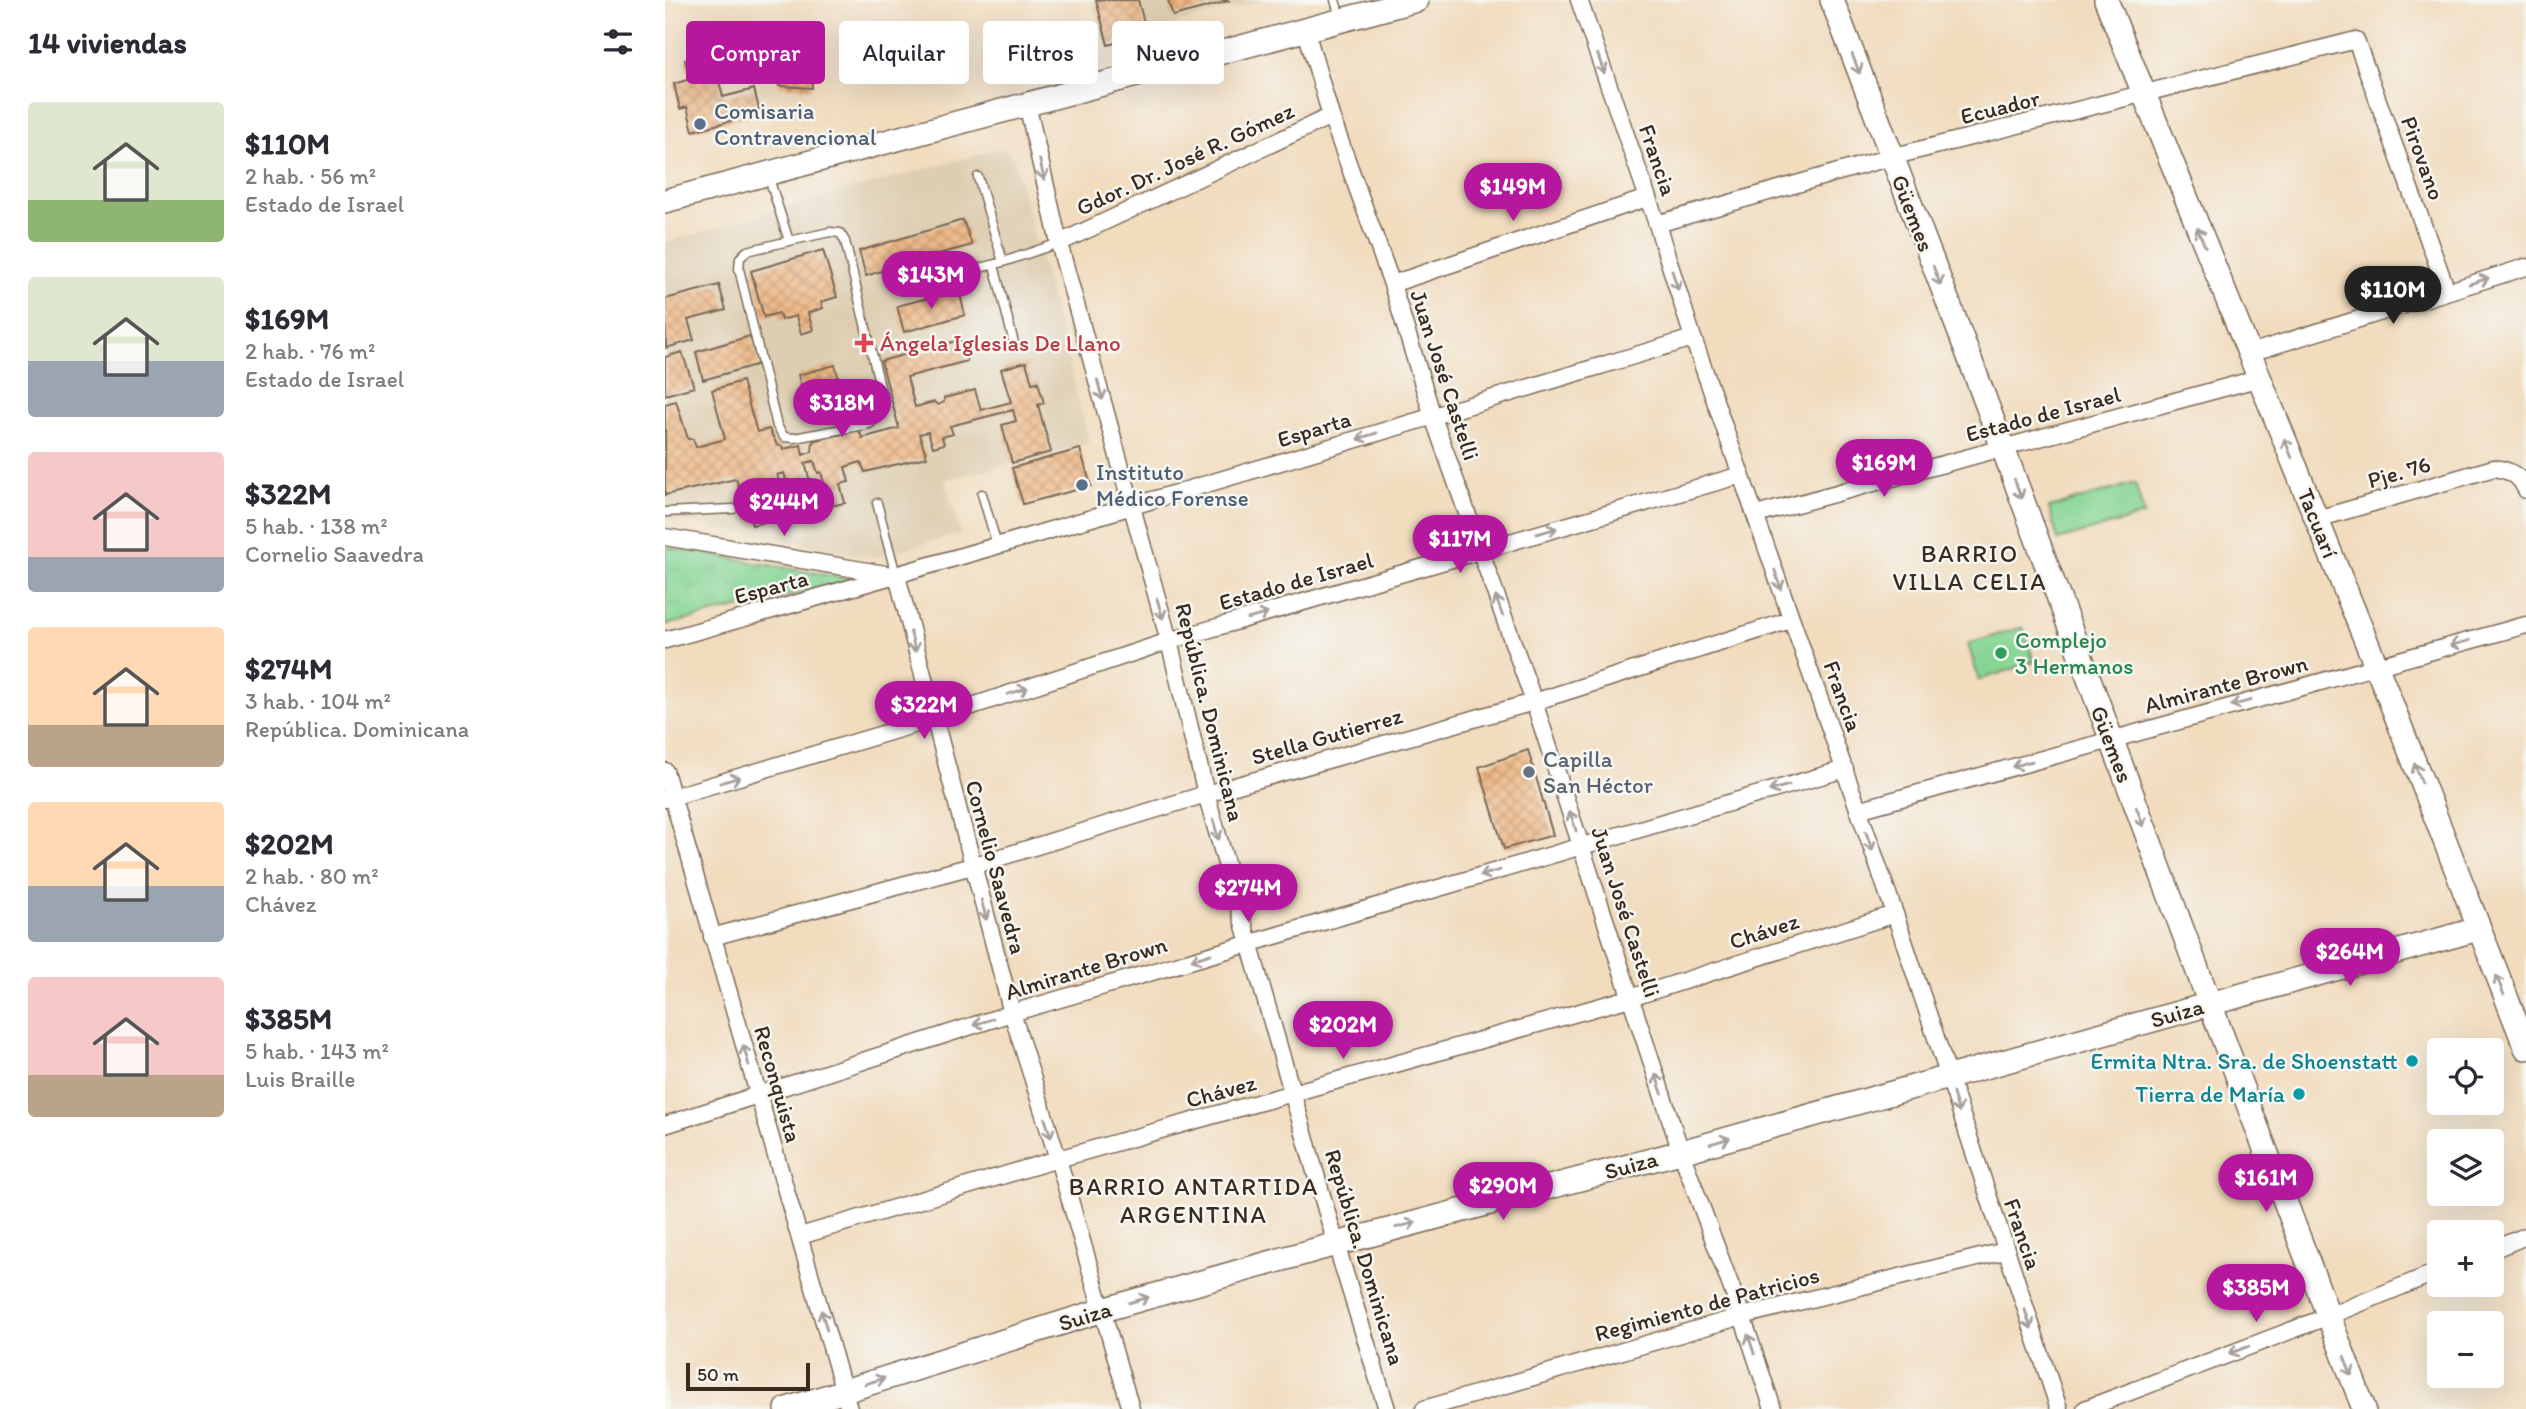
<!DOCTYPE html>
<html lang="es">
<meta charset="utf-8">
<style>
body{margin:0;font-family:Itim,sans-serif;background:#f2f2f3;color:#2b2b33;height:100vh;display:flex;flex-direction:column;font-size:26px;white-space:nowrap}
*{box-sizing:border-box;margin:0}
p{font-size:23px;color:#7c7c81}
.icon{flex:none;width:38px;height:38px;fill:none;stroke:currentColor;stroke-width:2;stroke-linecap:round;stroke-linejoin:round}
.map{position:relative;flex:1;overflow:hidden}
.sheet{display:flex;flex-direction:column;background:#fff;width:665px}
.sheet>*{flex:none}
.top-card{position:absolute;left:21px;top:21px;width:665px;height:63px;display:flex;gap:14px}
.buttons{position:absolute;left:1762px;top:1038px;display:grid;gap:14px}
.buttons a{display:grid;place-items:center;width:77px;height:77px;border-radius:7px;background:#fff;box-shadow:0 7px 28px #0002;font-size:35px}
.scale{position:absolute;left:21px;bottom:18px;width:124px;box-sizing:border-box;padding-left:7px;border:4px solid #3b2a1e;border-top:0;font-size:19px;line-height:24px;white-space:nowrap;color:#3b2a1e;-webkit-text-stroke:5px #f6f6f2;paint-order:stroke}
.price{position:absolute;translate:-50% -60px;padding:0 16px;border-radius:24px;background:#b5179e;color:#fff;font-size:23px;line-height:46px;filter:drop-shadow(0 2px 4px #0008)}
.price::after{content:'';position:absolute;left:50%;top:42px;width:21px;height:16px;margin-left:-10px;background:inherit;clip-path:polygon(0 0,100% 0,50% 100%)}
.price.active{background:#222;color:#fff}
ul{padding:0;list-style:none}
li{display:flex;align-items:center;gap:21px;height:175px;padding:0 28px}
li span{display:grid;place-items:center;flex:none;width:196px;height:140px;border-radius:7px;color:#555}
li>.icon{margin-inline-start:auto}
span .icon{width:84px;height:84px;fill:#fffc;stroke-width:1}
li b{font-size:30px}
h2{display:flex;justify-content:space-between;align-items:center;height:84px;padding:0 28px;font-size:30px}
.chip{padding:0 24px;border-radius:7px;background:#fff;box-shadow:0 7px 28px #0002;font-size:24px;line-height:63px}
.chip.active{background:#b5179e;color:#fff}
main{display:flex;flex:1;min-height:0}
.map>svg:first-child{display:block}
.built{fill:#deceb1}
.park{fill:url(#park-tufts);stroke:#618059;stroke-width:2}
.pitch{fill:#87d594;stroke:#618059;stroke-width:2}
.building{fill:url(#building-cross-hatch)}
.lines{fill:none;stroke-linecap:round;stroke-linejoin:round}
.lane-casing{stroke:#7b6856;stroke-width:11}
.street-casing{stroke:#7b6856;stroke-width:19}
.secondary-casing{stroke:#7b6856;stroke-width:26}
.lane{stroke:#fff;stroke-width:8}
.street{stroke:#fff;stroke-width:16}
.secondary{stroke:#fff;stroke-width:23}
.oneway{stroke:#a79f9a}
.service-dot{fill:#5c6f8a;stroke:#f6f6f2;stroke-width:2.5}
.health-dot{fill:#e0444e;stroke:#f6f6f2;stroke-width:2.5}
.leisure-dot{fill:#2e9e5b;stroke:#f6f6f2;stroke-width:2.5}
.worship-dot{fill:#6b7280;stroke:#f6f6f2;stroke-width:2.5}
.culture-dot{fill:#0f9aa8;stroke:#f6f6f2;stroke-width:2.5}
.labels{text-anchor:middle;stroke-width:5;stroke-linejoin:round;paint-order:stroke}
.street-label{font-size:23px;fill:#3b2a1e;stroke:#f6f6f2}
.service-label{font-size:23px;fill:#4e5e75;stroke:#f6f6f2;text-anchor:start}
.health-label{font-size:23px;fill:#be3a42;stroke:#f6f6f2;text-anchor:start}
.leisure-label{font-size:23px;fill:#27864d;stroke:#f6f6f2;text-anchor:start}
.worship-label{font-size:23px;fill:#5b616d;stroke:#f6f6f2;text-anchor:start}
.culture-label{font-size:23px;fill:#0d838f;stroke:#f6f6f2;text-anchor:end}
.neighbourhood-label{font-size:24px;letter-spacing:2px;fill:#3b2a1e;stroke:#f6f6f2}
</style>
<main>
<section class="sheet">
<h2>14 viviendas<svg class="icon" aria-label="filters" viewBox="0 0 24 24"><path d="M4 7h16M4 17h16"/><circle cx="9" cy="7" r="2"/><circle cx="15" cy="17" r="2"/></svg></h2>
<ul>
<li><span style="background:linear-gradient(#dfe7d0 70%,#8fb573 0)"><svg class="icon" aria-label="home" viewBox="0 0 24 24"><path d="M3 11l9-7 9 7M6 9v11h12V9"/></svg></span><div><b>$110M</b><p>2 hab. · 56 m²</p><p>Estado de Israel</p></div></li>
<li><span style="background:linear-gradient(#dfe7d0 60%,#9aa5b1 0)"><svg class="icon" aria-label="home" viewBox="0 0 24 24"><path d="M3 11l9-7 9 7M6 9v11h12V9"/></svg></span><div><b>$169M</b><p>2 hab. · 76 m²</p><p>Estado de Israel</p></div></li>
<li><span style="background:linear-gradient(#f6c9c9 75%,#9aa5b1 0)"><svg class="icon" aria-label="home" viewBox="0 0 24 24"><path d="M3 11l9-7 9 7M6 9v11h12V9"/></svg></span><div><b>$322M</b><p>5 hab. · 138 m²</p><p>Cornelio Saavedra</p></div></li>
<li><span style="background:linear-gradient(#ffd9b3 70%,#b9a48a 0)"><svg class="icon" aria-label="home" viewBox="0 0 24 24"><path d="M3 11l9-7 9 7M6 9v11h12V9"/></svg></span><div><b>$274M</b><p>3 hab. · 104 m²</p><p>República. Dominicana</p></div></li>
<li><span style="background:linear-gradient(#ffd9b3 60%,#9aa5b1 0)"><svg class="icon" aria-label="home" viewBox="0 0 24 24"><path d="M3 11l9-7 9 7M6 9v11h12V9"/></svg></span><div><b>$202M</b><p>2 hab. · 80 m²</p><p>Chávez</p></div></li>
<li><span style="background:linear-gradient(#f6c9c9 70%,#b9a48a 0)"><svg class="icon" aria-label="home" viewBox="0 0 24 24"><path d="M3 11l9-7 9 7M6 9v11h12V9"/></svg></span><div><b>$385M</b><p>5 hab. · 143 m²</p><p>Luis Braille</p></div></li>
</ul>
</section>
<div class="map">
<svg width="1861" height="1409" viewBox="0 0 1861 1409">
<defs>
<pattern id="park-tufts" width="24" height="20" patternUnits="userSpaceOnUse" patternTransform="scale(1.75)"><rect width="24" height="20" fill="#87d594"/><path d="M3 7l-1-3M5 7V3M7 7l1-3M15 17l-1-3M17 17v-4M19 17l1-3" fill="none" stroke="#75b77f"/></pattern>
<pattern id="building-cross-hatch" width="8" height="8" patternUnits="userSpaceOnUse" patternTransform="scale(1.75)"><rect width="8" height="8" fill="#eeb682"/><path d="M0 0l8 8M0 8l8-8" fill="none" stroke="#c2946a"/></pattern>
</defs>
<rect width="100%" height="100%" fill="#f6f6f2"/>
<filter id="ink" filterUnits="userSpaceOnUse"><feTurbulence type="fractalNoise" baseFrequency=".0143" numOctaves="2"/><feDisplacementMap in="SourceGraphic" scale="14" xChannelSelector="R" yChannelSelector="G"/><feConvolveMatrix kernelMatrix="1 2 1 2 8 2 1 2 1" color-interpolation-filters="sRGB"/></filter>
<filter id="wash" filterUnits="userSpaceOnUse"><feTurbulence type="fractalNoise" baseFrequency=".00686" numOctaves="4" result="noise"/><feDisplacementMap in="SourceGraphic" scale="28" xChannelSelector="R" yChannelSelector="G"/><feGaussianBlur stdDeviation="1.57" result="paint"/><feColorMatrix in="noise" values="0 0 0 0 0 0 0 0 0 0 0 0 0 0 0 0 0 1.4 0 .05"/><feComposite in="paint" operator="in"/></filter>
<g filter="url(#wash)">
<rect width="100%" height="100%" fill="#f1dcbe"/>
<path class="built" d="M 427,0 L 601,0 L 439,43 Z
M 337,148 L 348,156 L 425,443 L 280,480 L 296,534 L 208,557 L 0,518 L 0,243 L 132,204 Z"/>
<path class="park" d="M 0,547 L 191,580 L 0,625 Z"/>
<path class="pitch" d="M 1470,483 L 1479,515 L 1393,540 L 1384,508 Z
M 1358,627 L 1369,662 L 1314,680 L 1303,644 Z"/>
<g id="blocks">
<path class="building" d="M 431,0 L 473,0 L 482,34 L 443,45 Z
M 503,0 L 563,0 L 564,1 L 508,16 Z
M 116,35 L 148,36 L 147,88 L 114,86 Z
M 60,49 L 68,76 L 54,81 L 58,97 L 89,89 L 95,113 L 28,131 L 22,107 L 15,109 L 9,84 L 25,79 L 20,60 Z
M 298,220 L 307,245 L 266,256 L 267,259 L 262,261 L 265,269 L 248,275 L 244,265 L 239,267 L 238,264 L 201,276 L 194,251 Z
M 158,250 L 172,297 L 156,302 L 158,308 L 143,313 L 148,330 L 136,334 L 131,316 L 116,320 L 114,313 L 99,317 L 86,271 Z
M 54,285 L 61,310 L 23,320 L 29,340 L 1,348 L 0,299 Z
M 294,290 L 300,315 L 239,332 L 232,306 Z
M 85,336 L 94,364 L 38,380 L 31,352 Z
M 295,340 L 302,361 L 242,377 L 250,407 L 269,402 L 273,405 L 279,402 L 279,398 L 310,390 L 316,410 L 346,402 L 336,369 L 361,362 L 367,383 L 373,382 L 379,403 L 373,405 L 386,452 L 347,463 L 337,425 L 351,421 L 348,410 L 285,426 L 288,434 L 277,437 L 279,444 L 268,447 L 263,432 L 254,434 L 262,457 L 200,472 L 196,462 L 180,467 L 184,482 L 175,484 L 180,503 L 165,506 L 156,472 L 153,473 L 149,461 L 140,463 L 153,511 L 132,516 L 119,473 L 112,475 L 125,516 L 87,525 L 71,479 L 0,495 L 0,404 L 11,401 L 23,439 L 28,439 L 31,447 L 60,439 L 47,390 L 77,381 L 92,432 L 104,429 L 112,445 L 117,446 L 118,449 L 136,445 L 138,455 L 147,452 L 148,441 L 194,430 L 197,438 L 234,428 L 216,361 Z
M 17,352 L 29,387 L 0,395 L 0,357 Z
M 170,365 L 182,409 L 144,419 L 133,375 Z
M 415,449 L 426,486 L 358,504 L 347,468 Z
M 863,750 L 888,835 L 839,849 L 814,767 Z"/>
</g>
</g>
<g filter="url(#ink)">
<use href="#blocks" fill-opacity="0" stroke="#7b6856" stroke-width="2"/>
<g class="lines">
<defs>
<path id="lane" d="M 670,0 L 675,17
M 103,175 L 124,241 L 82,251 L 75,258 L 74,269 L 112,426 L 119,437 L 129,438 L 204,424 L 215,415 L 218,399 L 180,241 L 175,233 L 165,232 L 124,241
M 313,177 L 338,262
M 329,265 L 350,347
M 276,278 L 338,262 L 394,243
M 317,494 L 332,545
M 212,503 L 231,575
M 0,512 L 68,509"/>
<path id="street" d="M 914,0 L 992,224 L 1028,338 L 1230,914 L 1394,1409
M 641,31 L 666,116 L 727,284 L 768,417 L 869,702 L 1016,1152 L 1077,1316 L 1108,1409
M 362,104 L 394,243 L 504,641 L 541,794 L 671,1244 L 722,1409
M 992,224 L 1226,157 L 1691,40 L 1782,291
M 394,243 L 666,116
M 727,284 L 982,198
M 1585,353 L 1861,267
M 1091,515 L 1595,378
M 1652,519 L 1829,468 C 1844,470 1855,475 1861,490
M 0,537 L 232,576 L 347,1013 L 393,1159 L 466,1409
M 0,640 C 344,545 686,441 1028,338
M 0,771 L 184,1409
M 0,799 L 268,719 L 504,641 L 1076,475
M 1193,810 L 1861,625
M 47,937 L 307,866 L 541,794 L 869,702 L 1126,620
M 0,1125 L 347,1013 L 1180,769
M 135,1236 L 393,1159 L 965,998 L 1230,914
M 1827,1250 L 1861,1236
M 759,1409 L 1077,1316 L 1340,1251
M 1420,1409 L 1664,1316 L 1774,1271"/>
<path id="secondary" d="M 1167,0 L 1303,354 L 1545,1004 L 1699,1409
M 1441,0 L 1723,695 L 1861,1048
M 0,201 L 752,0
M 122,1409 L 438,1310 L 671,1244 L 1016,1152 L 1813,929"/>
</defs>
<use href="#lane" class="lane-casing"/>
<use href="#street" class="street-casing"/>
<use href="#secondary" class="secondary-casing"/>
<use href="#lane" class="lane"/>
<use href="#street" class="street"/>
<use href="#secondary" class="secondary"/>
</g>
<defs><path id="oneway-shaft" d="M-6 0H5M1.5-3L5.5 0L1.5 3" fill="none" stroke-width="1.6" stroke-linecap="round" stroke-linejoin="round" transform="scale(1.75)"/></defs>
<g class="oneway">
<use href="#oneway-shaft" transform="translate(936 64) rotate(71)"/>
<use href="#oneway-shaft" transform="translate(1191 64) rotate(69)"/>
<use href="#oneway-shaft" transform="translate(377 170) rotate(77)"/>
<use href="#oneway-shaft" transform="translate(1536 237) rotate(-113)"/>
<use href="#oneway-shaft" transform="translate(1272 276) rotate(69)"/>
<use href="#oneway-shaft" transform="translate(1010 280) rotate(72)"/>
<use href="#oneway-shaft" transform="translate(1814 281) rotate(-17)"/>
<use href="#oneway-shaft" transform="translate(435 390) rotate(75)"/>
<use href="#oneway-shaft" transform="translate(702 436) rotate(163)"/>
<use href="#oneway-shaft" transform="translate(1623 448) rotate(-112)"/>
<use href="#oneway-shaft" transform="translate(1353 489) rotate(70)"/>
<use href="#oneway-shaft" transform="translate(882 531) rotate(-16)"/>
<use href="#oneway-shaft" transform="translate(1113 580) rotate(72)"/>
<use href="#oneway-shaft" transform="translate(834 606) rotate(-110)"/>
<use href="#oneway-shaft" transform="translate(495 609) rotate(74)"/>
<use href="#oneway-shaft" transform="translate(593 616) rotate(-16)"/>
<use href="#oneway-shaft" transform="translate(248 642) rotate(76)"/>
<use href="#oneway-shaft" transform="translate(1795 643) rotate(165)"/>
<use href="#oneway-shaft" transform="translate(353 691) rotate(-18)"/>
<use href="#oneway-shaft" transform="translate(1576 703) rotate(165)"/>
<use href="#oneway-shaft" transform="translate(1357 764) rotate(164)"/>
<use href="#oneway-shaft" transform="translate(1753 773) rotate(-111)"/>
<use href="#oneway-shaft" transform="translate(65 780) rotate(-17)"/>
<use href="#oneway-shaft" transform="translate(1114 788) rotate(164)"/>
<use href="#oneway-shaft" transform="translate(1475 817) rotate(69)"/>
<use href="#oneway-shaft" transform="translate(908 821) rotate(-108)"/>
<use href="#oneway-shaft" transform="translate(551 830) rotate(74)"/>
<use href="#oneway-shaft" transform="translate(1204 841) rotate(71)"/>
<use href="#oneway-shaft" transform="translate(825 873) rotate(164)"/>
<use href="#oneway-shaft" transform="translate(319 910) rotate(75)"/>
<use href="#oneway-shaft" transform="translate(536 957) rotate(163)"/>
<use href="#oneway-shaft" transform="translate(1835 985) rotate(-112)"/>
<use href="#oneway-shaft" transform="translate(318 1022) rotate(162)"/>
<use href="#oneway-shaft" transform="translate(81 1055) rotate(-106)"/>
<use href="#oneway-shaft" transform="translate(994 1084) rotate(-109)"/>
<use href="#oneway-shaft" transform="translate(1291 1103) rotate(72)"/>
<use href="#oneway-shaft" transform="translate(383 1128) rotate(72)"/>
<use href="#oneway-shaft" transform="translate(1055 1141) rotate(-16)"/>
<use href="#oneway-shaft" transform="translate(741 1225) rotate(-15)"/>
<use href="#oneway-shaft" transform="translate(474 1300) rotate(-16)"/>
<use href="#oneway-shaft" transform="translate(1363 1319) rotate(71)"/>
<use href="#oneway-shaft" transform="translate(159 1320) rotate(-106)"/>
<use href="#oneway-shaft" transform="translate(1086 1344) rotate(-108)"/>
<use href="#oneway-shaft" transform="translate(1574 1350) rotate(159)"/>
<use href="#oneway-shaft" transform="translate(1683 1366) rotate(69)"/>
<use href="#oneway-shaft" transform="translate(210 1381) rotate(-17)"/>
</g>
</g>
<g class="service-dot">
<circle cx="35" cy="124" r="7"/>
<circle cx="417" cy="485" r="7"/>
</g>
<path class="health-dot" d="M195.5 332.5h7v7h7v7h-7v7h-7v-7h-7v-7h7z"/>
<circle class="leisure-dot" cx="1336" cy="653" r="7"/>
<circle class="worship-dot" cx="864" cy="772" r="7"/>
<g class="culture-dot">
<circle cx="1747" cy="1061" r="7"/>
<circle cx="1634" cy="1094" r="7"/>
</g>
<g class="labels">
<g class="street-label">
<text transform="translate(1335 107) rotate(-14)" y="8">Ecuador</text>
<text transform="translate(1758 158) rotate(70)" y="8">Pirovano</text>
<text transform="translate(520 159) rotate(-25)" y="8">Gdor. Dr. José R. Gómez</text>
<text transform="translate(993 160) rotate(71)" y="8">Francia</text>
<text transform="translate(1248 213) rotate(69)" y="8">Güemes</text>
<text transform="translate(780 375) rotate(72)" y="8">Juan José Castelli</text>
<text transform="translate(1378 414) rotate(-15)" y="8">Estado de Israel</text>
<text transform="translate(649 429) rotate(-17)" y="8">Esparta</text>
<text transform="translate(1734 472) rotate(-16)" y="8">Pje. 76</text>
<text transform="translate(1653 523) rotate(68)" y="8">Tacuarí</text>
<text transform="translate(631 581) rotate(-16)" y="8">Estado de Israel</text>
<text transform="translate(106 587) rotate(-15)" y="8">Esparta</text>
<text transform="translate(1561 684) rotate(-15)" y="8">Almirante Brown</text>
<text transform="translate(1178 696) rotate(70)" y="8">Francia</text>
<text transform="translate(545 712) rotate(76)" y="8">República. Dominicana</text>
<text transform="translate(662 736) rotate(-16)" y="8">Stella Gutierrez</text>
<text transform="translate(1447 744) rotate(69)" y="8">Güemes</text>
<text transform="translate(331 867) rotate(75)" y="8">Cornelio Saavedra</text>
<text transform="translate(961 912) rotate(72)" y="8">Juan José Castelli</text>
<text transform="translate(1099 931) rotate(-18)" y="8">Chávez</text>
<text transform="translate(421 968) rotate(-17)" y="8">Almirante Brown</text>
<text transform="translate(1512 1013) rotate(-16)" y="8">Suiza</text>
<text transform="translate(113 1084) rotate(74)" y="8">Reconquista</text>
<text transform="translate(556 1091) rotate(-15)" y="8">Chávez</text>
<text transform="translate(966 1165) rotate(-15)" y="8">Suiza</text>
<text transform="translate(1358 1234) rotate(71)" y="8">Francia</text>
<text transform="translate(700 1257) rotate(73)" y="8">República. Dominicana</text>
<text transform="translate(1042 1304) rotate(-15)" y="8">Regimiento de Patricios</text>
<text transform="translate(420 1316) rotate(-17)" y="8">Suiza</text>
</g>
<g class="service-label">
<text x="49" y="119">Comisaria<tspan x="49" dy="26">Contravencional</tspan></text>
<text x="431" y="480">Instituto<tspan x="431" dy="26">Médico Forense</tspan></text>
</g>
<g class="health-label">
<text x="215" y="351">Ángela Iglesias De Llano</text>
</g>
<g class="leisure-label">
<text x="1350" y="648">Complejo<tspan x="1350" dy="26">3 Hermanos</tspan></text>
</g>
<g class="worship-label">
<text x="878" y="767">Capilla<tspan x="878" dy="26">San Héctor</tspan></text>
</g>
<g class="culture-label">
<text x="1733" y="1069">Ermita Ntra. Sra. de Shoenstatt</text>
<text x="1620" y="1102">Tierra de María</text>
</g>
<g class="neighbourhood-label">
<text x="1305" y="562">BARRIO<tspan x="1305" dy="28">VILLA CELIA</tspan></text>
<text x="529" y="1195">BARRIO ANTARTIDA<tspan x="529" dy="28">ARGENTINA</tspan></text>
</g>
</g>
</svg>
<div class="buttons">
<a><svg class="icon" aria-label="locate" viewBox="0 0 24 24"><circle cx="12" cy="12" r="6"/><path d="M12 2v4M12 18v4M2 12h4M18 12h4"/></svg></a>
<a><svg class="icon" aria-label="layers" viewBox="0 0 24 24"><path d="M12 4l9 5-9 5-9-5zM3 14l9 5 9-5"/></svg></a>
<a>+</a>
<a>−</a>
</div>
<div class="scale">50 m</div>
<b class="price" style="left:848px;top:223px">$149M</b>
<b class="price" style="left:266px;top:311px">$143M</b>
<b class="price active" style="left:1728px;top:326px">$110M</b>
<b class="price" style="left:177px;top:439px">$318M</b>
<b class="price" style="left:1219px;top:499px">$169M</b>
<b class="price" style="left:119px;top:538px">$244M</b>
<b class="price" style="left:795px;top:575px">$117M</b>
<b class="price" style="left:259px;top:741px">$322M</b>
<b class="price" style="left:583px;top:924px">$274M</b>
<b class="price" style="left:1685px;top:988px">$264M</b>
<b class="price" style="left:678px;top:1061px">$202M</b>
<b class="price" style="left:1601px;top:1214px">$161M</b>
<b class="price" style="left:838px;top:1222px">$290M</b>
<b class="price" style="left:1591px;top:1324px">$385M</b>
<div class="top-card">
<a class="chip active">Comprar</a>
<a class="chip">Alquilar</a>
<a class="chip">Filtros</a>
<a class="chip">Nuevo</a>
</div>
</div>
</main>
